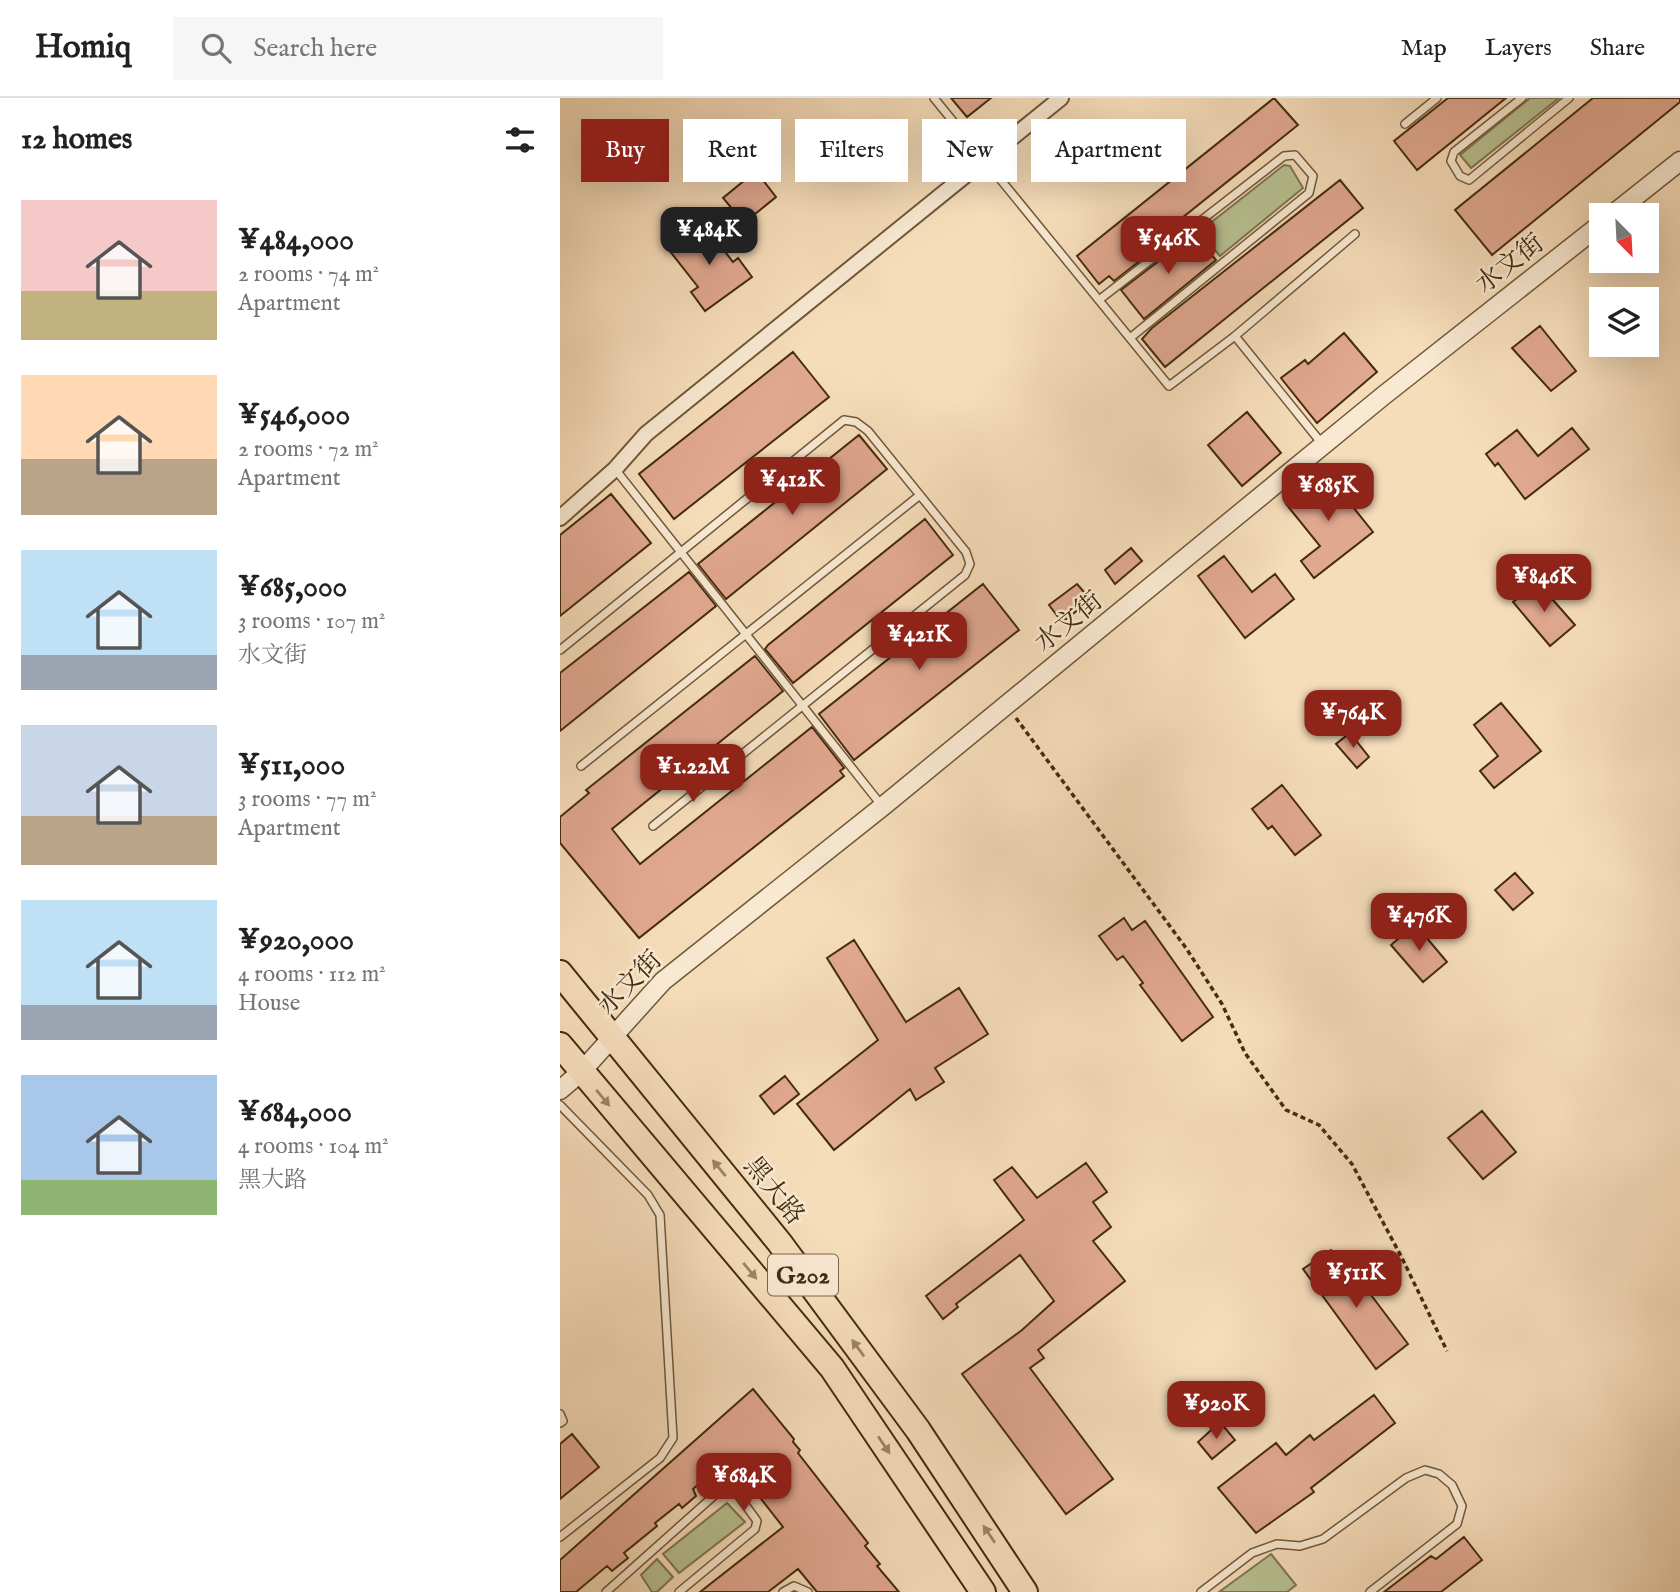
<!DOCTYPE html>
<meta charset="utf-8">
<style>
body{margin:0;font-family:"IM FELL English","Noto Serif SC",serif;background:#f6f6f6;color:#222;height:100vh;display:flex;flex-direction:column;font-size:26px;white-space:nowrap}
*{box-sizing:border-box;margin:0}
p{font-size:23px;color:#767676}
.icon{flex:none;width:38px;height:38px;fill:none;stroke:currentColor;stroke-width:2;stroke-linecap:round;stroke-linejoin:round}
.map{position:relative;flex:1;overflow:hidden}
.sheet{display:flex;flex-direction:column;background:#fff;width:560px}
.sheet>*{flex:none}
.top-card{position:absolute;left:21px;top:21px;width:665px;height:63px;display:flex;gap:14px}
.needle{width:46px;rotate:156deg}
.fabs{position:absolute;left:1029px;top:105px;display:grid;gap:14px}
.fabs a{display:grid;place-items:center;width:70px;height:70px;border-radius:0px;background:#fff;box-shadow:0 7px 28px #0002;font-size:35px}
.price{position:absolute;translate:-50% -60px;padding:0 16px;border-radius:14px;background:#8f2418;color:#fff;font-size:23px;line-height:46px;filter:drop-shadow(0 2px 4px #0008)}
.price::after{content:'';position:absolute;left:50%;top:42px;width:21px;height:16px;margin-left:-10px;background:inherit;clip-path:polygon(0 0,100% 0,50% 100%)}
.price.selected{background:#222;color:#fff}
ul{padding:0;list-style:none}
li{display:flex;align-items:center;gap:21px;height:175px;padding:0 21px}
li span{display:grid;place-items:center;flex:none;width:196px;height:140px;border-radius:0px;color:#555}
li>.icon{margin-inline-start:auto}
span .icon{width:84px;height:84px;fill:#fffc;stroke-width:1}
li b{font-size:30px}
h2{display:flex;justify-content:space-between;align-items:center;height:84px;padding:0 21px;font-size:30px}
.tag{padding:0 24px;border-radius:0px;background:#fff;box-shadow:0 7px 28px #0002;font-size:24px;line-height:63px}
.tag.selected{background:#8f2418;color:#fff}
header{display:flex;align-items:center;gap:42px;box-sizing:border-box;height:98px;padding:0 35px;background:#fff;border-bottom:2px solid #e0e0e0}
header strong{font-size:33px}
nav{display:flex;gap:38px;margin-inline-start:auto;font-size:24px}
.search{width:490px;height:63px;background:#f6f6f6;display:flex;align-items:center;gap:18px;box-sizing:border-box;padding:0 24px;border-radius:0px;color:#767676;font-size:26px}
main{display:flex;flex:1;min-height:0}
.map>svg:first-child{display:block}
.green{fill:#b8c292;stroke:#7e7750;stroke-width:2}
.building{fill:#e1a890;stroke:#442c0e;stroke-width:2}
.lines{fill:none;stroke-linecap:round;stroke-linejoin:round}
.service-casing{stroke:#705839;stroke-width:10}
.minor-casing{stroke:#705839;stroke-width:18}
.tertiary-casing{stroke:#705839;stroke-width:21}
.trunk-casing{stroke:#442c0e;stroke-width:28}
.path{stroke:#442c0e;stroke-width:3.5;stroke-dasharray:5 3.5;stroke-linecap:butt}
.service{stroke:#f9e9d2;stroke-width:7}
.minor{stroke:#f9e9d2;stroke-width:14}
.tertiary{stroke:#f9e9d2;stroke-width:18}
.trunk{stroke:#f6ddba;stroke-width:24}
.oneway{fill:#9d8464}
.labels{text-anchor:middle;stroke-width:5;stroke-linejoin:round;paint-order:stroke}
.shield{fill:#f9e9d2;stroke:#7a6549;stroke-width:2}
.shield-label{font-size:24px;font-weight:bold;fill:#442c0e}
.street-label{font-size:26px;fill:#442c0e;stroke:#f9e9d2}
</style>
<header>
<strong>Homiq</strong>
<div class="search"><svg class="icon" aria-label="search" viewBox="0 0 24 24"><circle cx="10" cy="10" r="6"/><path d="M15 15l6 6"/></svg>Search here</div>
<nav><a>Map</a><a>Layers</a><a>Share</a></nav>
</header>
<main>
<section class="sheet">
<h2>12 homes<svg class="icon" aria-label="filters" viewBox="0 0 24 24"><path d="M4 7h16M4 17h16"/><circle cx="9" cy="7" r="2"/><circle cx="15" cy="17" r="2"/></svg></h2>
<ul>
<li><span style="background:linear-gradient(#f6c9c9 65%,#c2b280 0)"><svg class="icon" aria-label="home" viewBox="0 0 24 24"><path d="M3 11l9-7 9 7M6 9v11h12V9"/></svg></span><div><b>¥484,000</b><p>2 rooms · 74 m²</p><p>Apartment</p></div></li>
<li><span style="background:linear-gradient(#ffd9b3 60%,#b9a48a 0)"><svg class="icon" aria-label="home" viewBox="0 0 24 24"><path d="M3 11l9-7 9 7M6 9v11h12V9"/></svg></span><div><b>¥546,000</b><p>2 rooms · 72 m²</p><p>Apartment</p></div></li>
<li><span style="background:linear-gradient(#bfe0f5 75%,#9aa5b1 0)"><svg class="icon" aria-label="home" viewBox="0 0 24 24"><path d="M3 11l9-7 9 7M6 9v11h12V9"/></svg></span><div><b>¥685,000</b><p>3 rooms · 107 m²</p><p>水文街</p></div></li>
<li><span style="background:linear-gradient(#c9d6e8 65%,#b9a48a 0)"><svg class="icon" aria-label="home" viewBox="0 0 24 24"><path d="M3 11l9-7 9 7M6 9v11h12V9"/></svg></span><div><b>¥511,000</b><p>3 rooms · 77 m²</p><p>Apartment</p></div></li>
<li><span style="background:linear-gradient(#bfe0f5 75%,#9aa5b1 0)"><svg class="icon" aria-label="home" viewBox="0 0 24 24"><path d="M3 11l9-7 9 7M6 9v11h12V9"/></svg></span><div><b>¥920,000</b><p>4 rooms · 112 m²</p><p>House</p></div></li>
<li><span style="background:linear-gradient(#a9c7e8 75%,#8fb573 0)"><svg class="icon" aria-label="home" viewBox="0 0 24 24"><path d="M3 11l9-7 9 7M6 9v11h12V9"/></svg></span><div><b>¥684,000</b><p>4 rooms · 104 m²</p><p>黑大路</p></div></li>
</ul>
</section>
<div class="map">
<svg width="1120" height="1494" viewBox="0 0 1120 1494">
<rect width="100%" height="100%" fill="#f6ddba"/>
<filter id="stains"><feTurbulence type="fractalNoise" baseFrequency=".00286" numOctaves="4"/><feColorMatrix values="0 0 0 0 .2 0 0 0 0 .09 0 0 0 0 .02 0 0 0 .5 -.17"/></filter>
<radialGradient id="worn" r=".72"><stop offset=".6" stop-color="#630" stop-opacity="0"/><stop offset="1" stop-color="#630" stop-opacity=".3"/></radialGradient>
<path class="green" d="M 970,0 L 999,0 L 911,70 L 900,57 Z
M 724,67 L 730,68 L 743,90 L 660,158 L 639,134 Z
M 167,1405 L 185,1424 L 119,1475 L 103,1456 Z
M 711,1456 L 736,1487 L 727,1494 L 659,1494 Z
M 97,1461 L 113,1479 L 97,1494 L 92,1494 L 81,1477 Z"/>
<path class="building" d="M 391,0 L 431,0 L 407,19 Z
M 714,0 L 738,27 L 622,120 L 627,126 L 554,183 L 549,178 L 539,186 L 517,158 Z
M 888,0 L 946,0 L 857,72 L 834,43 Z
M 1033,0 L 1120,0 L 1120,4 L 932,157 L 895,112 Z
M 196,73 L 216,99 L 184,125 L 163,100 Z
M 780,82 L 803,110 L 605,269 L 582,241 L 592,230 Z
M 143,125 L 173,164 L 178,160 L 192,179 L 145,213 L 131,194 L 138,189 L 109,152 Z
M 634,136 L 656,162 L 584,221 L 561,192 Z
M 980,228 L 1016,273 L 991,293 L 952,250 Z
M 784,235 L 817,274 L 757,325 L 721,280 L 745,262 L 748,266 Z
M 233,254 L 269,299 L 114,421 L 79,376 Z
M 687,314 L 721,355 L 682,388 L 648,347 Z
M 1012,330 L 1029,351 L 965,401 L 938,365 L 935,368 L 926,356 L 957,332 L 978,358 Z
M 299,337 L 327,371 L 166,501 L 138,466 Z
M 765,374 L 813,434 L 754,480 L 741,463 L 760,448 L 726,406 Z
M 51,396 L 91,445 L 0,518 L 0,437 Z
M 365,421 L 393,457 L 233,585 L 205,551 L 208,547 Z
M 571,450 L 582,463 L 555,486 L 545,472 Z
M 664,458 L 692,494 L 715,476 L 734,501 L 685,540 L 638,478 Z
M 129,474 L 156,508 L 0,633 L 0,575 Z
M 978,485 L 1015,527 L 990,548 L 953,504 Z
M 423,486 L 459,532 L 294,662 L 259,616 Z
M 517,486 L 531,502 L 502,524 L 489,507 Z
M 195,558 L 223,593 L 52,731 L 80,766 L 252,629 L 284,670 L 280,673 L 284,678 L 79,840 L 0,745 L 0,719 L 29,695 L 26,692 Z
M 941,605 L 981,653 L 934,690 L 920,673 L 938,658 L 914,627 Z
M 790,635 L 809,659 L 797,670 L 776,646 Z
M 722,687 L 761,737 L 735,757 L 712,728 L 708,731 L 692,711 Z
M 955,775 L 973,795 L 953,812 L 935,792 Z
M 564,820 L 572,832 L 585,823 L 653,919 L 622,943 L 580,887 L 583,885 L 563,858 L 557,862 L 539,838 Z
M 855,826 L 887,864 L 863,884 L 831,847 Z
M 294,842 L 346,924 L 399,890 L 428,936 L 375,970 L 384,984 L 356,1002 L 350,991 L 274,1052 L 237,1006 L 318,942 L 267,860 Z
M 225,978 L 239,996 L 214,1016 L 200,998 Z
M 922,1013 L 956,1054 L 923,1081 L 888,1040 Z
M 526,1065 L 547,1094 L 533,1104 L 551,1129 L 533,1143 L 565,1183 L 478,1252 L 484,1260 L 470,1270 L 553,1381 L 506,1416 L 402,1276 L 462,1232 L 494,1203 L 460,1157 L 396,1206 L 398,1209 L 383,1221 L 366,1198 L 464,1122 L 434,1082 L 452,1069 L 477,1100 Z
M 771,1152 L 800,1192 L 805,1189 L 848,1246 L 816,1271 L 743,1171 Z
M 193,1291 L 234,1341 L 233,1344 L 240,1352 L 238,1355 L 308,1445 L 305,1448 L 320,1466 L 317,1468 L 339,1494 L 257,1494 L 238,1471 L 208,1494 L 140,1494 L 223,1429 L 173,1365 L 157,1379 L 153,1374 L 133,1391 L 136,1398 L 122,1410 L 119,1406 L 95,1425 L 97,1428 L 64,1455 L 68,1460 L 52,1473 L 47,1468 L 16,1494 L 0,1494 L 0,1462 Z
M 814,1297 L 835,1325 L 751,1390 L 754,1394 L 696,1435 L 658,1390 L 716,1345 L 726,1357 L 750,1337 L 754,1342 Z
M 660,1324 L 675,1342 L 652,1361 L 638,1344 Z
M 12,1336 L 39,1369 L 0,1401 L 0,1346 Z
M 904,1439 L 922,1462 L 881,1494 L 824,1494 L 871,1458 L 876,1461 Z"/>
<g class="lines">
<defs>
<path id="service" d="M 374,0 L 609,288 L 675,238 L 763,347
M 962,0 L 894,54 L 891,63 L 900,78 L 909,82 L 1009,0
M 845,26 L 877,0
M 539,202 L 724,58 L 735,57 L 753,78 L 749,95 L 570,240
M 675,238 L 795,136
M 55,371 L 322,708
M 0,552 L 284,322 L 296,324 L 308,333 L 406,454 L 410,466 L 405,477 L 93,728
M 21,668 L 360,397
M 0,1007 L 88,1097 L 100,1117 L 113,1340 L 100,1360 L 0,1439
M 0,1316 L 3,1323 L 0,1325
M 46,1494 L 157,1395 L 176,1394 L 197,1423 L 195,1431 L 119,1494
M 223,1494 L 234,1488 L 248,1494
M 641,1494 L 692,1455 L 717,1446 L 740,1448 L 763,1441 L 846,1380 L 865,1372 L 879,1376 L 892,1387 L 902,1408 L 897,1426 L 810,1494"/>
<path id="minor" d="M 0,420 L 55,371 L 86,336 L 501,0"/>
<path id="tertiary" d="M 1052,117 L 1120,63
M 0,992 L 21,974 L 103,883 L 322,709 L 823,298 L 1041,126"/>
<path id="trunk" d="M 0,875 L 219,1144 L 358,1332 L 465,1494
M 0,947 L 272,1270 L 423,1494"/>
</defs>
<use href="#service" class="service-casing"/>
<use href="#minor" class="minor-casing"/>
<use href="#tertiary" class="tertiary-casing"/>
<use href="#trunk" class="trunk-casing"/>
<path class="path" d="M 456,620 L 626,850 L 662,906 L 685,955 L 726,1012 L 759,1027 L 792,1066 L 842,1160 L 887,1253"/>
<use href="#service" class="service"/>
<use href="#minor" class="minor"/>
<use href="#tertiary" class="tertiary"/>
<use href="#trunk" class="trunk"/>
</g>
<defs><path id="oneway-solid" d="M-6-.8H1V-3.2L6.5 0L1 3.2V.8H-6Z" transform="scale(1.75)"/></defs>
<g class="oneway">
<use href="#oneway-solid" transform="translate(43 1000) rotate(50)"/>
<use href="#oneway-solid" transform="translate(159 1070) rotate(-129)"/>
<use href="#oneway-solid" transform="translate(190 1173) rotate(50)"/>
<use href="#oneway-solid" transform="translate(298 1250) rotate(-126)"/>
<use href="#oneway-solid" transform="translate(324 1347) rotate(56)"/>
<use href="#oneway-solid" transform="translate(429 1436) rotate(-124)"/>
</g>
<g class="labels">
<rect class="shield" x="208" y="1156.5" width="70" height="41" rx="5"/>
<g class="shield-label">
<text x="243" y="1185">G202</text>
</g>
<g class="street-label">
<text transform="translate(949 165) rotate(-38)" y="9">水文街</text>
<text transform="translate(508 523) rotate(-39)" y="9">水文街</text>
<text transform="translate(69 884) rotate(-45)" y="9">水文街</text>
<text transform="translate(215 1092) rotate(51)" y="9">黑大路</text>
</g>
</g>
<rect width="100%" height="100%" filter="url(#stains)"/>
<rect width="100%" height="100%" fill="url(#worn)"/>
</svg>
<div class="fabs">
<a><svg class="needle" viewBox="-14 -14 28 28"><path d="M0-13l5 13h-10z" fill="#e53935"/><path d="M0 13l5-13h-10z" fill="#767676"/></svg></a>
<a><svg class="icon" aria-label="layers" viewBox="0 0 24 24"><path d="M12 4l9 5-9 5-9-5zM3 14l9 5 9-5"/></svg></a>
</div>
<b class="price selected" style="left:149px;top:169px">¥484K</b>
<b class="price" style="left:608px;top:178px">¥546K</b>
<b class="price" style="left:232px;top:419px">¥412K</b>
<b class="price" style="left:768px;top:425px">¥685K</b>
<b class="price" style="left:984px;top:516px">¥846K</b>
<b class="price" style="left:359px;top:574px">¥421K</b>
<b class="price" style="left:793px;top:652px">¥764K</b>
<b class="price" style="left:133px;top:706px">¥1.22M</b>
<b class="price" style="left:859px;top:855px">¥476K</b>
<b class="price" style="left:796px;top:1212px">¥511K</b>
<b class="price" style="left:656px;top:1343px">¥920K</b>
<b class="price" style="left:184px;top:1415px">¥684K</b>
<div class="top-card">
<a class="tag selected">Buy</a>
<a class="tag">Rent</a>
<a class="tag">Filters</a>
<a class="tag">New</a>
<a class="tag">Apartment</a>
</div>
</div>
</main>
